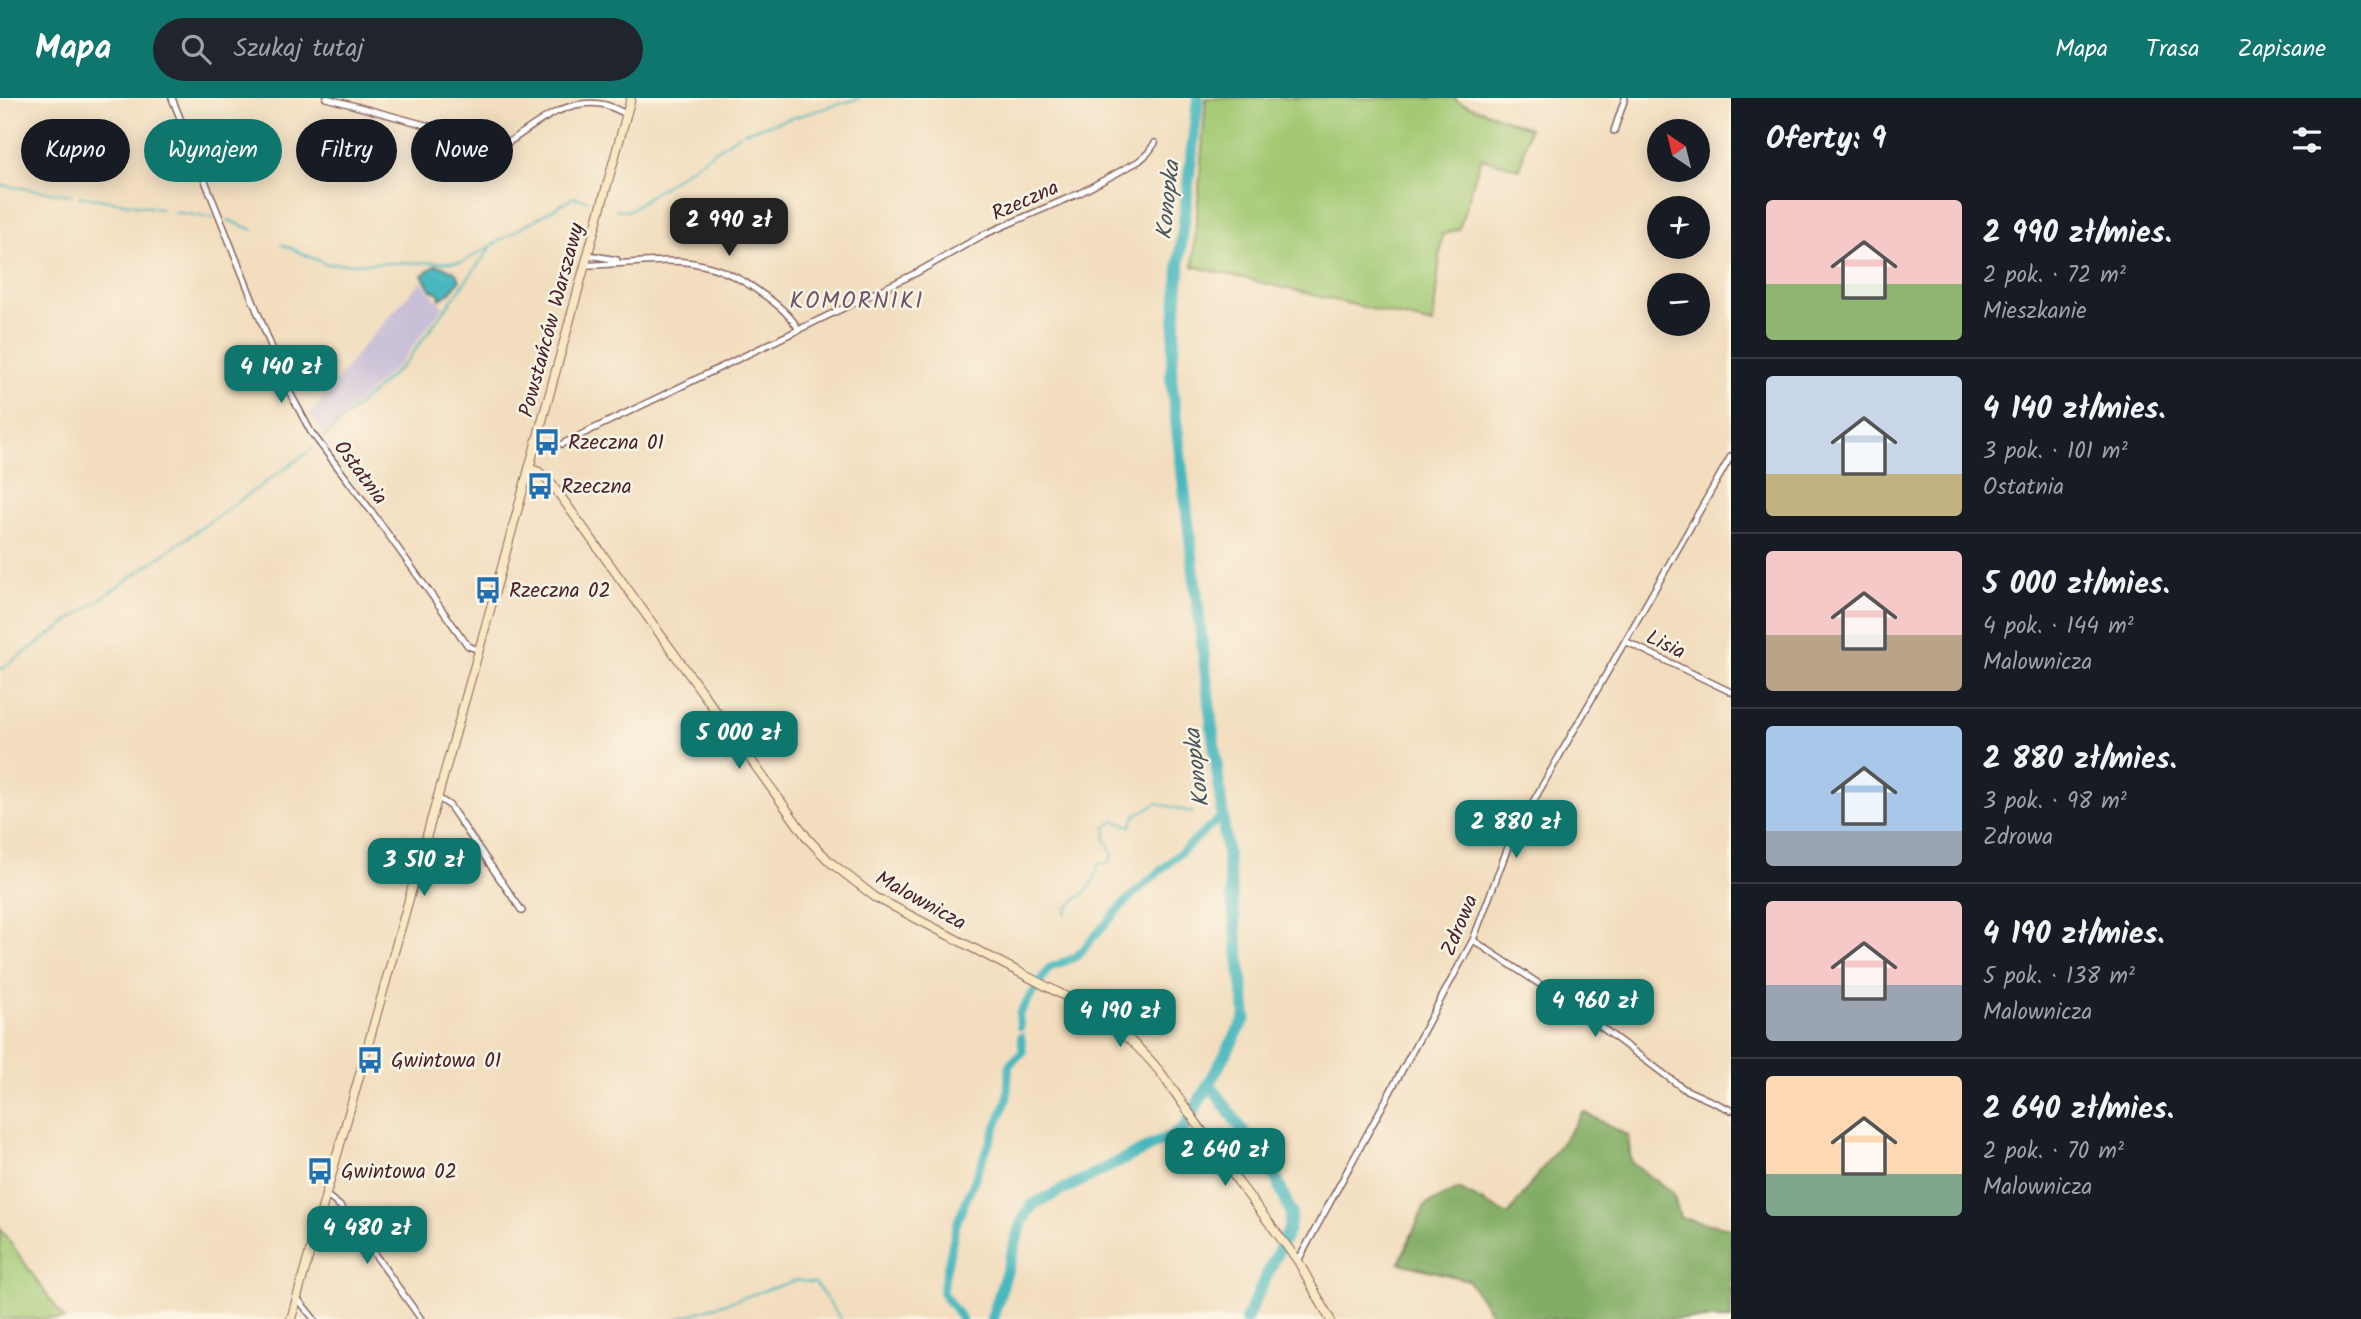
<!DOCTYPE html>
<html lang="pl">
<meta charset="utf-8">
<style>
body{margin:0;font-family:Kalam,sans-serif;background:#20242c;color:#f1f3f6;height:100vh;display:flex;flex-direction:column;font-size:26px;white-space:nowrap}
*{box-sizing:border-box;margin:0}
p{font-size:23px;color:#9ea1a6}
.icon{flex:none;width:38px;height:38px;fill:none;stroke:currentColor;stroke-width:2;stroke-linecap:round;stroke-linejoin:round}
.map{position:relative;flex:1;overflow:hidden}
.side{display:flex;flex-direction:column;background:#171b24;width:630px}
.side>*{flex:none}
.banner{position:absolute;left:21px;top:21px;width:665px;height:63px;display:flex;gap:14px}
.needle{width:46px;rotate:325deg}
.fabs{position:absolute;left:1647px;top:21px;display:grid;gap:14px}
.fabs a{display:grid;place-items:center;width:63px;height:63px;border-radius:50%;background:#171b24;box-shadow:0 4px 18px #0003;font-size:35px}
.price{position:absolute;translate:-50% -60px;padding:0 16px;border-radius:14px;background:#0f766e;color:#fff;font-size:23px;line-height:46px;filter:drop-shadow(0 2px 4px #0008)}
.price::after{content:'';position:absolute;left:50%;top:42px;width:21px;height:16px;margin-left:-10px;background:inherit;clip-path:polygon(0 0,100% 0,50% 100%)}
.price.active{background:#222;color:#fff}
ul{padding:0;list-style:none}
li{display:flex;align-items:center;gap:21px;height:175px;padding:0 35px}
li+li{border-top:2px solid #363941}
li span{display:grid;place-items:center;flex:none;width:196px;height:140px;border-radius:7px;color:#555}
li>.icon{margin-inline-start:auto}
span .icon{width:84px;height:84px;fill:#fffc;stroke-width:1}
li b{font-size:30px}
h2{display:flex;justify-content:space-between;align-items:center;height:84px;padding:0 35px;font-size:30px}
.chip{padding:0 24px;border-radius:32px;background:#171b24;box-shadow:0 4px 18px #0003;font-size:24px;line-height:63px}
.chip.active{background:#0f766e;color:#fff}
header{display:flex;align-items:center;gap:42px;box-sizing:border-box;height:98px;padding:0 35px;background:#0f766e;color:#fff}
header strong{font-size:33px}
nav{display:flex;gap:38px;margin-inline-start:auto;font-size:24px}
.search{width:490px;height:63px;background:#20242c;display:flex;align-items:center;gap:18px;box-sizing:border-box;padding:0 24px;border-radius:38px;color:#9ea1a6;font-size:26px}
main{display:flex;flex:1;min-height:0}
.map>svg:first-child{display:block}
.industrial{fill:#c9bfd7}
.green{fill:#a3c973;stroke:#76744f;stroke-width:2}
.forest{fill:#82ad65;stroke:#666648;stroke-width:2}
.water{fill:#48b8be;stroke:#496c74;stroke-width:2}
.lines{fill:none;stroke-linecap:round;stroke-linejoin:round}
.stream{stroke:#48b8be;stroke-width:2}
.canal{stroke:#48b8be;stroke-width:8}
.river{stroke:#48b8be;stroke-width:12}
.street-casing{stroke:#85625e;stroke-width:8}
.secondary-casing{stroke:#85625e;stroke-width:10}
.street{stroke:#fff;stroke-width:5}
.secondary{stroke:#fae7c3;stroke-width:8}
.labels{text-anchor:middle;stroke-width:5;stroke-linejoin:round;paint-order:stroke}
.street-label{font-size:21px;fill:#4a1f2b;stroke:#fcf5e5}
.poi-label{font-size:21px;fill:#4a1f2b;stroke:#fcf5e5;text-anchor:start}
.water-label{font-size:23px;font-style:italic;fill:#49555e;stroke:#fcf5e5}
.neighbourhood-label{font-size:23px;letter-spacing:2px;fill:#73536c;stroke:#fcf5e5}
</style>
<header>
<strong>Mapa</strong>
<div class="search"><svg class="icon" aria-label="search" viewBox="0 0 24 24"><circle cx="10" cy="10" r="6"/><path d="M15 15l6 6"/></svg>Szukaj tutaj</div>
<nav><a>Mapa</a><a>Trasa</a><a>Zapisane</a></nav>
</header>
<main>
<div class="map">
<svg width="1731" height="1221" viewBox="0 0 1731 1221">
<rect width="100%" height="100%" fill="#fcf5e5"/>
<filter id="ink" filterUnits="userSpaceOnUse"><feTurbulence type="fractalNoise" baseFrequency=".0143" numOctaves="2"/><feDisplacementMap in="SourceGraphic" scale="14" xChannelSelector="R" yChannelSelector="G"/><feConvolveMatrix kernelMatrix="1 2 1 2 8 2 1 2 1" color-interpolation-filters="sRGB"/></filter>
<filter id="wash" filterUnits="userSpaceOnUse"><feTurbulence type="fractalNoise" baseFrequency=".00686" numOctaves="4" result="noise"/><feDisplacementMap in="SourceGraphic" scale="28" xChannelSelector="R" yChannelSelector="G"/><feGaussianBlur stdDeviation="1.57" result="paint"/><feColorMatrix in="noise" values="0 0 0 0 0 0 0 0 0 0 0 0 0 0 0 0 0 1.4 0 .05"/><feComposite in="paint" operator="in"/></filter>
<g filter="url(#wash)">
<rect width="100%" height="100%" fill="#f2ddbe"/>
<path class="industrial" d="M 421,183 L 443,209 L 401,264 L 325,336 L 310,317 L 363,248 Z"/>
<path class="green" d="M 1206,0 L 1456,0 L 1456,3 L 1529,30 L 1520,71 L 1481,60 L 1459,131 L 1442,137 L 1433,226 L 1193,168 Z
M 0,1130 L 64,1221 L 0,1221 Z"/>
<path class="forest" d="M 1584,1014 L 1628,1038 L 1631,1064 L 1673,1095 L 1680,1120 L 1731,1130 L 1731,1221 L 1495,1221 L 1468,1182 L 1399,1165 L 1425,1107 L 1459,1091 L 1508,1117 Z"/>
<path class="water" d="M 436,167 C 446,170 456,171 460,182 L 449,195 L 440,201 L 439,195 L 431,192 L 422,177 Z"/>
<g class="lines">
<path class="stream" d="M 744,34 L 860,0
M 0,87 L 71,97
M 79,98 L 161,111
M 615,111 L 628,113 L 740,36
M 173,114 L 214,120
M 228,122 L 253,132
M 281,146 L 326,166 L 463,164 L 574,99 L 588,103
M 324,339 L 406,264 L 491,149
M 0,572 L 314,350
M 1066,816 L 1067,810 L 1091,789 L 1099,766 L 1109,764 L 1113,757 L 1105,741 L 1106,729 L 1114,723 L 1131,728 L 1135,718 L 1157,705 L 1193,715
M 677,1221 L 797,1182 L 815,1185 L 841,1221"/>
<path class="canal" d="M 1020,929 L 1019,916 L 1049,870 L 1076,859 L 1126,803 L 1222,718
M 962,1221 L 942,1194 L 956,1127 L 1007,1002 L 1009,967 L 1023,954 L 1021,939"/>
<path class="river" d="M 1209,985 L 1277,1082 L 1291,1115 L 1289,1131 L 1246,1221
M 992,1221 L 1022,1123 L 1032,1107 L 1183,1032 L 1246,919 L 1171,279 L 1180,159 L 1198,0"/>
</g>
</g>
<g filter="url(#ink)">
<g class="lines">
<defs>
<path id="street" d="M 172,0 L 289,293 L 311,334 L 372,414 L 468,548 L 479,552
M 326,0 L 503,48 C 533,29 563,0 601,6 C 610,7 618,13 627,16
M 1614,33 L 1625,0
M 589,157 L 617,162
M 586,167 C 656,166 699,149 761,195 C 776,205 790,216 799,232
M 562,346 L 916,175 L 983,137 L 1080,95 L 1139,63 L 1148,55 L 1155,45
M 1625,543 L 1731,594
M 438,700 L 449,707 L 522,813
M 1473,842 L 1577,911 L 1684,991 L 1731,1012
M 327,1098 L 340,1108 L 421,1221
M 1298,1163 L 1473,842 L 1510,744 L 1731,358
M 297,1200 L 314,1221"/>
<path id="secondary" d="M 529,370 L 539,374 L 551,385 L 808,741 L 830,764 L 875,799 L 1084,908 C 1114,927 1139,947 1161,975 L 1239,1085 L 1298,1163 L 1330,1221
M 291,1221 L 479,552 L 631,0"/>
</defs>
<use href="#street" class="street-casing"/>
<use href="#secondary" class="secondary-casing"/>
<use href="#street" class="street"/>
<use href="#secondary" class="secondary"/>
</g>
</g>
<defs>
<symbol id="bus-bare" viewBox="-9 -9 18 18"><path d="M-5-6H5V4H4V6H2V4H-2V6H-4V4H-5ZM-3.5-4V0h7V-4ZM-3.5 1.2v1.5H-2V1.2ZM2 1.2v1.5H3.5V1.2Z" fill="#1f6fb2" stroke="#fcf5e5" stroke-width="2.5" paint-order="stroke"/></symbol>
</defs>
<g fill-rule="evenodd">
<use href="#bus-bare" x="528" y="325" width="38" height="38"/>
<use href="#bus-bare" x="521" y="369" width="38" height="38"/>
<use href="#bus-bare" x="469" y="473" width="38" height="38"/>
<use href="#bus-bare" x="351" y="943" width="38" height="38"/>
<use href="#bus-bare" x="301" y="1054" width="38" height="38"/>
</g>
<g class="labels">
<g class="street-label">
<text transform="translate(1025 102) rotate(-24)" y="7">Rzeczna</text>
<text transform="translate(551 222) rotate(-75)" y="7">Powstańców Warszawy</text>
<text transform="translate(361 374) rotate(53)" y="7">Ostatnia</text>
<text transform="translate(1666 546) rotate(26)" y="7">Lisia</text>
<text transform="translate(921 802) rotate(29)" y="7">Malownicza</text>
<text transform="translate(1459 827) rotate(-67)" y="7">Zdrowa</text>
</g>
<g class="poi-label">
<text x="568" y="351">Rzeczna 01</text>
<text x="561" y="395">Rzeczna</text>
<text x="509" y="499">Rzeczna 02</text>
<text x="391" y="969">Gwintowa 01</text>
<text x="341" y="1080">Gwintowa 02</text>
</g>
<g class="water-label">
<text transform="translate(1167 102) rotate(-84)" y="8">Konopka</text>
<text transform="translate(1196 670) rotate(-97)" y="8">Konopka</text>
</g>
<g class="neighbourhood-label">
<text x="857" y="210">KOMORNIKI</text>
</g>
</g>
</svg>
<div class="fabs">
<a><svg class="needle" viewBox="-14 -14 28 28"><path d="M0-13l5 13h-10z" fill="#e53935"/><path d="M0 13l5-13h-10z" fill="#9ea1a6"/></svg></a>
<a>+</a>
<a>−</a>
</div>
<b class="price active" style="left:729px;top:160px">2 990 zł</b>
<b class="price" style="left:281px;top:307px">4 140 zł</b>
<b class="price" style="left:739px;top:673px">5 000 zł</b>
<b class="price" style="left:1516px;top:762px">2 880 zł</b>
<b class="price" style="left:424px;top:800px">3 510 zł</b>
<b class="price" style="left:1595px;top:941px">4 960 zł</b>
<b class="price" style="left:1120px;top:951px">4 190 zł</b>
<b class="price" style="left:1225px;top:1090px">2 640 zł</b>
<b class="price" style="left:367px;top:1168px">4 480 zł</b>
<div class="banner">
<a class="chip">Kupno</a>
<a class="chip active">Wynajem</a>
<a class="chip">Filtry</a>
<a class="chip">Nowe</a>
</div>
</div>
<section class="side">
<h2>Oferty: 9<svg class="icon" aria-label="filters" viewBox="0 0 24 24"><path d="M4 7h16M4 17h16"/><circle cx="9" cy="7" r="2"/><circle cx="15" cy="17" r="2"/></svg></h2>
<ul>
<li><span style="background:linear-gradient(#f6c9c9 60%,#8fb573 0)"><svg class="icon" aria-label="home" viewBox="0 0 24 24"><path d="M3 11l9-7 9 7M6 9v11h12V9"/></svg></span><div><b>2 990 zł/mies.</b><p>2 pok. · 72 m²</p><p>Mieszkanie</p></div></li>
<li><span style="background:linear-gradient(#c9d6e8 70%,#c2b280 0)"><svg class="icon" aria-label="home" viewBox="0 0 24 24"><path d="M3 11l9-7 9 7M6 9v11h12V9"/></svg></span><div><b>4 140 zł/mies.</b><p>3 pok. · 101 m²</p><p>Ostatnia</p></div></li>
<li><span style="background:linear-gradient(#f6c9c9 60%,#b9a48a 0)"><svg class="icon" aria-label="home" viewBox="0 0 24 24"><path d="M3 11l9-7 9 7M6 9v11h12V9"/></svg></span><div><b>5 000 zł/mies.</b><p>4 pok. · 144 m²</p><p>Malownicza</p></div></li>
<li><span style="background:linear-gradient(#a9c7e8 75%,#9aa5b1 0)"><svg class="icon" aria-label="home" viewBox="0 0 24 24"><path d="M3 11l9-7 9 7M6 9v11h12V9"/></svg></span><div><b>2 880 zł/mies.</b><p>3 pok. · 98 m²</p><p>Zdrowa</p></div></li>
<li><span style="background:linear-gradient(#f6c9c9 60%,#9aa5b1 0)"><svg class="icon" aria-label="home" viewBox="0 0 24 24"><path d="M3 11l9-7 9 7M6 9v11h12V9"/></svg></span><div><b>4 190 zł/mies.</b><p>5 pok. · 138 m²</p><p>Malownicza</p></div></li>
<li><span style="background:linear-gradient(#ffd9b3 70%,#7fa58c 0)"><svg class="icon" aria-label="home" viewBox="0 0 24 24"><path d="M3 11l9-7 9 7M6 9v11h12V9"/></svg></span><div><b>2 640 zł/mies.</b><p>2 pok. · 70 m²</p><p>Malownicza</p></div></li>
</ul>
</section>
</main>
